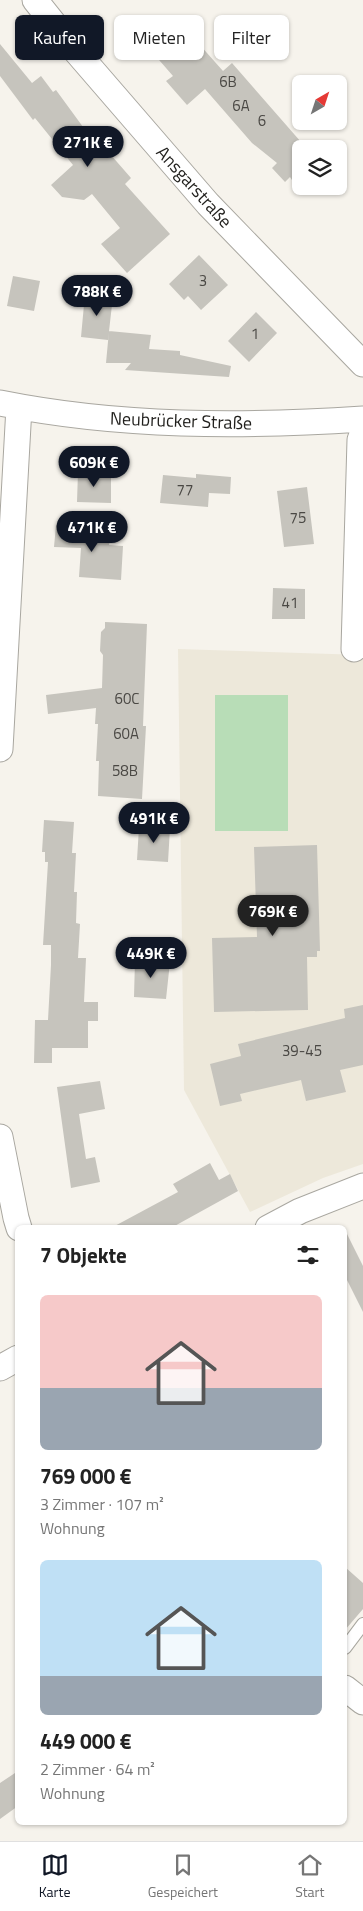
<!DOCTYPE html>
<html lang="de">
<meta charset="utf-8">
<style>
body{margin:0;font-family:"Titillium Web",sans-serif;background:#f2f2f2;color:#222;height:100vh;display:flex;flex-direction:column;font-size:19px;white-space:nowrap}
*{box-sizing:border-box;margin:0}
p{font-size:16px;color:#767676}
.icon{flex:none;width:28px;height:28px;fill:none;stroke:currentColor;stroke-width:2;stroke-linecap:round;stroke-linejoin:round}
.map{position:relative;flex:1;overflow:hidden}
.details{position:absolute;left:15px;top:1225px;width:332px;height:600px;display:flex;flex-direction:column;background:#fff;border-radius:8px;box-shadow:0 1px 4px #0004}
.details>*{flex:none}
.hud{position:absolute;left:15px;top:15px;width:334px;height:45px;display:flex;gap:10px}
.needle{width:32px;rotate:39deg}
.buttons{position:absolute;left:292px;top:75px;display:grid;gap:10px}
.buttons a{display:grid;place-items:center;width:55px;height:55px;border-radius:8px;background:#fff;box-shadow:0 1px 4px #0004;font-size:25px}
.price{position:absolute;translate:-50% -42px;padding:0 11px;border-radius:18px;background:#111827;color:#fff;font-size:16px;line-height:32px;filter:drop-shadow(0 1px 2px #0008)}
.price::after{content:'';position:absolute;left:50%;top:30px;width:15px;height:11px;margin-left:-8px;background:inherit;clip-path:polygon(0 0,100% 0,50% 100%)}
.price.selected{background:#222;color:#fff}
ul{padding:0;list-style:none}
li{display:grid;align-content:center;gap:10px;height:265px;padding:0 25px}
li span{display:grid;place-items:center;height:155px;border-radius:8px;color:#555}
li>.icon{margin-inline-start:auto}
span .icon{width:90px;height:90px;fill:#fffc;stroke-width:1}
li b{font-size:21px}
h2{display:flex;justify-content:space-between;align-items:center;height:60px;padding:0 25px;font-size:21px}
.pill{padding:0 18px;border-radius:8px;background:#fff;box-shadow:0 1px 4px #0004;font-size:18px;line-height:45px}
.pill.selected{background:#111827;color:#fff}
.tabs{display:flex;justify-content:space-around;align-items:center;height:70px;border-top:1px solid #e0e0e0;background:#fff;font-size:14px;color:#767676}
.tabs a{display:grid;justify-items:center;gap:2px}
.tabs .selected{color:#111827}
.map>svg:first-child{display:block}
.built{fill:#ede8da}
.green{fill:#b8ddb7}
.building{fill:#c6c4bd}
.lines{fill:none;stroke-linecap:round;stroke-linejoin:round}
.service-casing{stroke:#a9a7a0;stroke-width:14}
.minor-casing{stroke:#a9a7a0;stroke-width:27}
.service{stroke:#fff;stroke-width:12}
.minor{stroke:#fff;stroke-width:25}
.labels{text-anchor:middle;stroke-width:4;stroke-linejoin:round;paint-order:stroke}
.number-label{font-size:15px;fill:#4a4844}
.street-label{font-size:18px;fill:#201f1c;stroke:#fff}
</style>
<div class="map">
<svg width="363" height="1841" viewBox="0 0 363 1841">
<rect width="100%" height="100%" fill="#f6f3ec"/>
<path class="built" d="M 178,649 L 363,655 L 363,1164 L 323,1178 L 250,1212 L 184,1090 Z"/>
<path class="green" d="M 215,695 L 288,695 L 288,831 L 215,831 Z"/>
<path class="building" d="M 175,17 L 223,71 L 232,63 L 301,142 L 301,194 L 290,177 L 285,182 L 272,168 L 277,163 L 252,143 L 205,89 L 187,105 L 166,81 L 173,76 L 146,45 L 153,38 L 152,37 Z
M 0,44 L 32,83 L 41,76 L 53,92 L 56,90 L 94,142 L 97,139 L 131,178 L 125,184 L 170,234 L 127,273 L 101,244 L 120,228 L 92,194 L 84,200 L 62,197 L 51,185 L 73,165 L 35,118 L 33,120 L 0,76 Z
M 199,255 L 228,285 L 201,310 L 188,296 L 184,300 L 169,284 Z
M 13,276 L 40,281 L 34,311 L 7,306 Z
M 85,294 L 113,296 L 108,340 L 81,337 Z
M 256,312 L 277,333 L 249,362 L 228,341 Z
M 109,331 L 151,335 L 149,349 L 180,351 L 180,355 L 231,366 L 229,377 L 125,370 L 131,363 L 106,363 Z
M 78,472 L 111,473 L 111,503 L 77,502 Z
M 196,474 L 231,477 L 230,494 L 209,493 L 208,507 L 160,503 L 163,475 L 196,478 Z
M 307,487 L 314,544 L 284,547 L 277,491 Z
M 56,525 L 83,527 L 82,538 L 110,539 L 109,545 L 123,546 L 121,580 L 79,577 L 81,548 L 54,547 Z
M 273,588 L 305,589 L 305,619 L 272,619 Z
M 105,622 L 147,624 L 143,726 L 146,726 L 142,799 L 98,796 L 99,761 L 96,761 L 98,724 L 95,724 L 96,708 L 48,714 L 46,695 L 102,688 L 103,655 L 100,651 L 101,632 L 105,628 Z
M 44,820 L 74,822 L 72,853 L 76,853 L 74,892 L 77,892 L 76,923 L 80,924 L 78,958 L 86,958 L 84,1002 L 98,1002 L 98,1021 L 88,1021 L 88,1048 L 52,1048 L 52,1063 L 34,1063 L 35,1020 L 48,1020 L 51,965 L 51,945 L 43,945 L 48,862 L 45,862 L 45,852 L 42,852 Z
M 139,827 L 170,828 L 168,862 L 137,860 Z
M 317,845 L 320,951 L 317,951 L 317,957 L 307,957 L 308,1010 L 214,1012 L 212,938 L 257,937 L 254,847 Z
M 135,960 L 170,962 L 166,999 L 134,997 Z
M 363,1005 L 363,1065 L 340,1070 L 346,1092 L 306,1101 L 301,1080 L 240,1094 L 242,1101 L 220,1106 L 210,1064 L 241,1056 L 238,1044 L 345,1018 L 344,1009 Z
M 100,1081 L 105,1109 L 79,1114 L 86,1159 L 95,1157 L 100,1182 L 71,1188 L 57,1087 Z
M 210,1163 L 219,1180 L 230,1174 L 238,1191 L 171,1228 L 111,1228 L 178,1192 L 173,1184 Z
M 345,1230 L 363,1266 L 363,1312 L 345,1276 Z
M 345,1567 L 363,1583 L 363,1609 L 345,1630 Z
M 18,1771 L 18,1806 L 0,1819 L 0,1783 Z"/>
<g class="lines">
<defs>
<path id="service" d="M 345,1648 L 363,1624"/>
<path id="minor" d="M 35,0 L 74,49 L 208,204 L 363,364
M 0,403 C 119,427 243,427 363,419
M 354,649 L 360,440 L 363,432
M 0,749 L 19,407
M 0,1137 L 16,1218 L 19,1228
M 268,1228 L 300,1211 L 363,1186
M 0,1368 L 18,1358
M 345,1688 L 363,1702"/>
</defs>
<use href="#service" class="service-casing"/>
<use href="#minor" class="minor-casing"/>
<use href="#service" class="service"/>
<use href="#minor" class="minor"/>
</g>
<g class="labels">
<g class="number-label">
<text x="228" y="87">6B</text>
<text x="241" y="111">6A</text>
<text x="262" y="126">6</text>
<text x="203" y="286">3</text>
<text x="255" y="339">1</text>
<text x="185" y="495">77</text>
<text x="298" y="523">75</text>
<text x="290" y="608">41</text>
<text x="127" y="704">60C</text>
<text x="126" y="739">60A</text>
<text x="125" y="776">58B</text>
<text x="302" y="1056">39-45</text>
</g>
<g class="street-label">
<text transform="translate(194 187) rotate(48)" y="6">Ansgarstraße</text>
<text transform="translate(181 421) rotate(2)" y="6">Neubrücker Straße</text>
</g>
</g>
</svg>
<div class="buttons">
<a><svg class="needle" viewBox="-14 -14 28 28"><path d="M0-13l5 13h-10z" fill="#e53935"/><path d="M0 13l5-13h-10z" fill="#767676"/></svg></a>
<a><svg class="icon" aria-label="layers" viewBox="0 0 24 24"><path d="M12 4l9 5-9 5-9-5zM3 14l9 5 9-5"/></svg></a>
</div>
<b class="price" style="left:88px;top:168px">271K €</b>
<b class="price" style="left:97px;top:317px">788K €</b>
<b class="price" style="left:94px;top:488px">609K €</b>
<b class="price" style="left:92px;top:553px">471K €</b>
<b class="price" style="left:154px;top:844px">491K €</b>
<b class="price selected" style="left:273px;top:937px">769K €</b>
<b class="price" style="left:151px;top:979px">449K €</b>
<div class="hud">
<a class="pill selected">Kaufen</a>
<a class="pill">Mieten</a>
<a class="pill">Filter</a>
</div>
<section class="details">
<h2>7 Objekte<svg class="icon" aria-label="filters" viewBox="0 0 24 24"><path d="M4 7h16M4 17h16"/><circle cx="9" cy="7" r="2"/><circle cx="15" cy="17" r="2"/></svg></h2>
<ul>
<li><span style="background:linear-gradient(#f6c9c9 60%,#9aa5b1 0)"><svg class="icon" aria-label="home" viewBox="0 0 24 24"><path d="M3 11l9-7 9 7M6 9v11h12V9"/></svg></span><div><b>769 000 €</b><p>3 Zimmer · 107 m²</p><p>Wohnung</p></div></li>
<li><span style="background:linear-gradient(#bfe0f5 75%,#9aa5b1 0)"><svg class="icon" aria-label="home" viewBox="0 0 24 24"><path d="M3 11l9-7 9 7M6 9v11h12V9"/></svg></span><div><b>449 000 €</b><p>2 Zimmer · 64 m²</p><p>Wohnung</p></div></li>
</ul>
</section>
</div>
<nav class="tabs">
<a class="selected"><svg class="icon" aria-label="map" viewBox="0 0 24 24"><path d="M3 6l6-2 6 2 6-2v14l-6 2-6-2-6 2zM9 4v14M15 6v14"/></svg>Karte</a>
<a><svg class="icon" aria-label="saved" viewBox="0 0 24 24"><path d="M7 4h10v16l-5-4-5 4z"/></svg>Gespeichert</a>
<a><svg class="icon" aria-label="home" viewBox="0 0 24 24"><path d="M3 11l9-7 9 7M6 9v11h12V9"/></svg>Start</a>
</nav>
